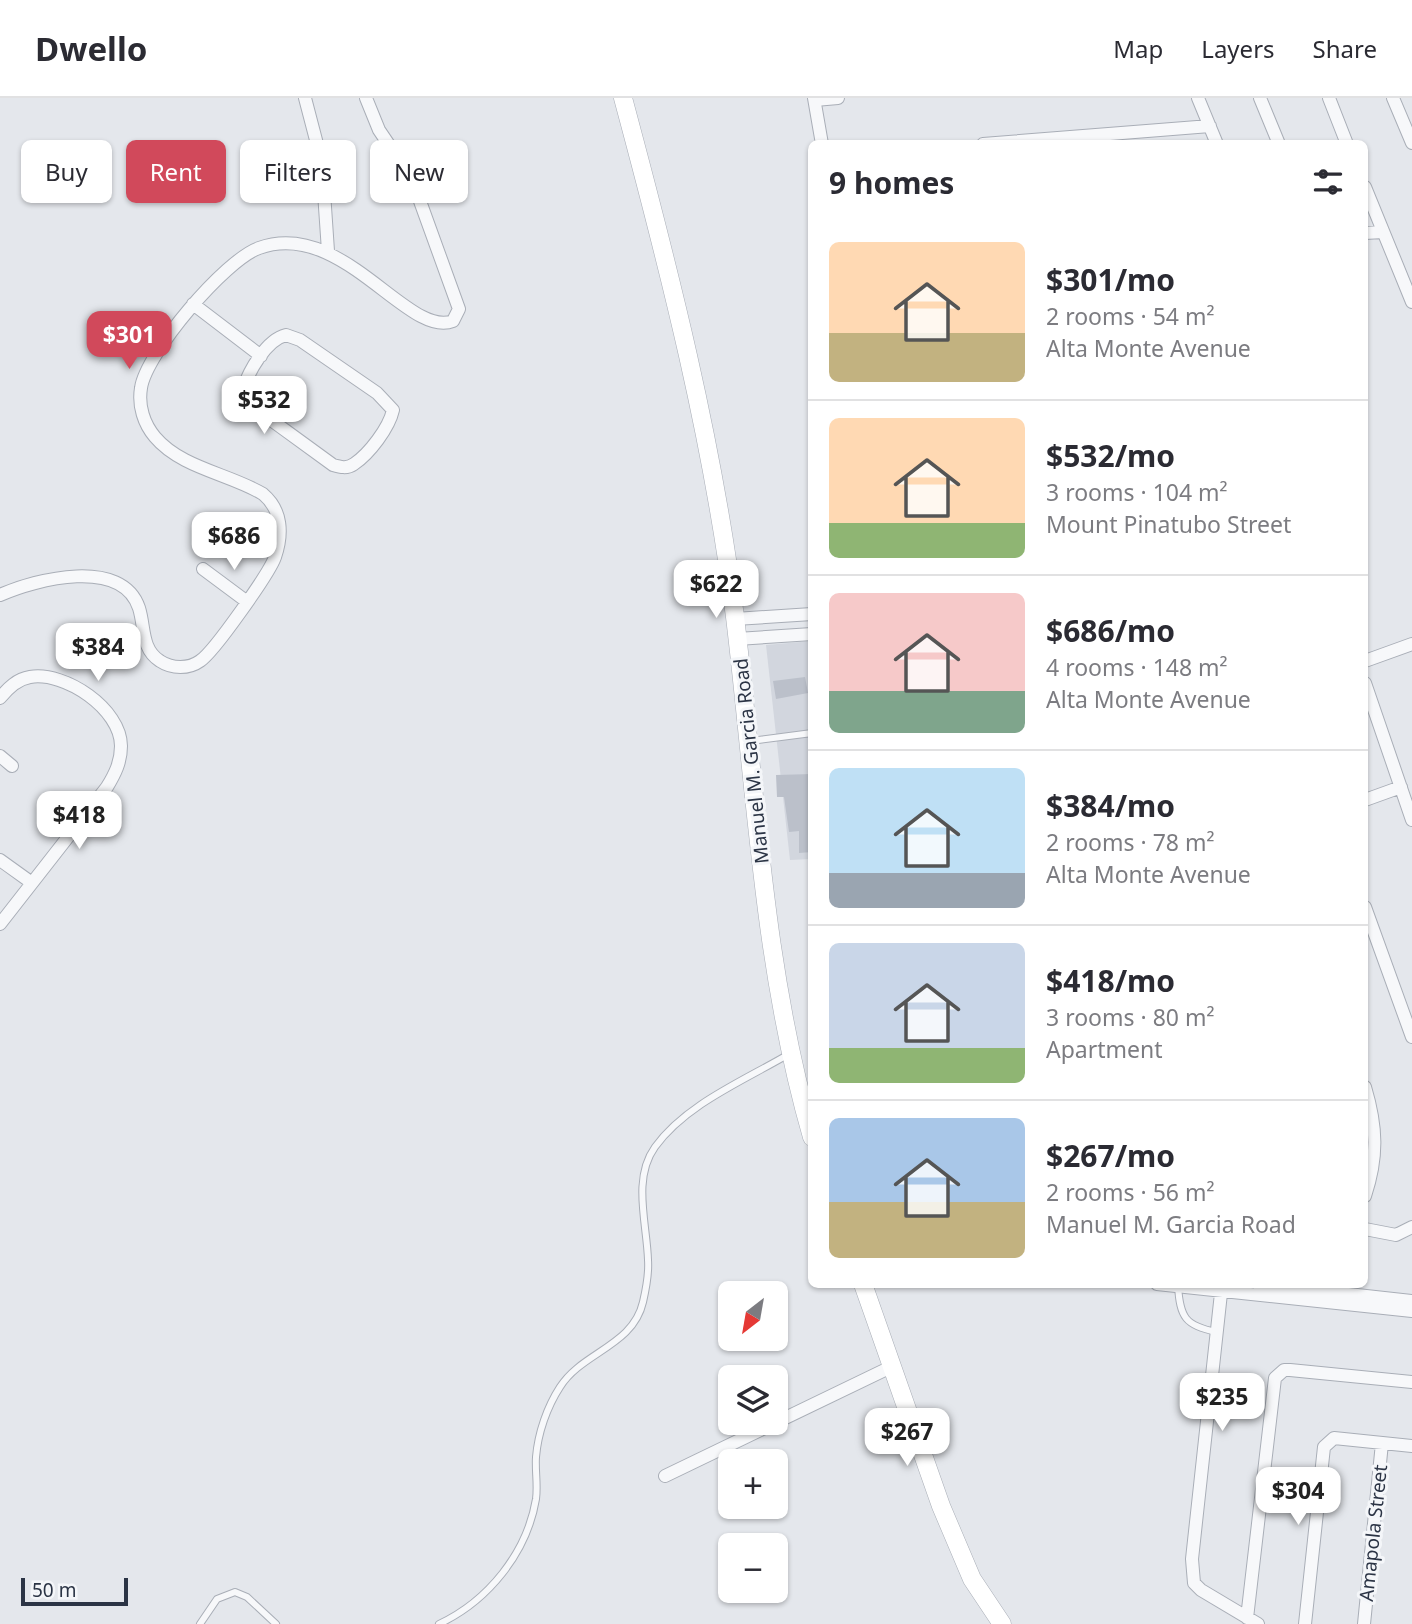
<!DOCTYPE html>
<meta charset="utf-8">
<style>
body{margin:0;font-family:"Noto Sans",sans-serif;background:#f2f2f3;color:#2b2b33;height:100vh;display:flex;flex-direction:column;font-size:26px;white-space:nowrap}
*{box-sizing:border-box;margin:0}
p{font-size:23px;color:#7c7c81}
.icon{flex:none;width:38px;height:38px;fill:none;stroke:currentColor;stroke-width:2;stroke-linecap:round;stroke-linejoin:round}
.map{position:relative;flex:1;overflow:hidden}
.drawer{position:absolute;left:808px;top:42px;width:560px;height:1148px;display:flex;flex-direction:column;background:#fff;border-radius:10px;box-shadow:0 2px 5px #0004}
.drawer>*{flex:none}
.hud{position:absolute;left:21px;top:42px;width:665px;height:63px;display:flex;gap:14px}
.needle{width:46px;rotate:211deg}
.tools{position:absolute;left:718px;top:1183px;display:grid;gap:14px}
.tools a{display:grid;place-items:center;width:70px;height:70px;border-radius:10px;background:#fff;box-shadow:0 2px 5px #0004;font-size:35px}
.scale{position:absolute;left:21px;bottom:18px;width:107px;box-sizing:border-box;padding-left:7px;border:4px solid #2b3445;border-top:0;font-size:19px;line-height:24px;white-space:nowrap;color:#2b3445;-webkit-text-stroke:5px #f4f6f9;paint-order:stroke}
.price{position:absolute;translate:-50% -60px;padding:0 16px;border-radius:14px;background:#fff;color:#222;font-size:23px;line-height:46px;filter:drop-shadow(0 2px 4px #0008)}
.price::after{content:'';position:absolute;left:50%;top:42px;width:21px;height:16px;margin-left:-10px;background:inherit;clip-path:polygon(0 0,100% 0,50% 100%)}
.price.selected{background:#d1495b;color:#fff}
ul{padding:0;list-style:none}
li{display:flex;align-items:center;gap:21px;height:175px;padding:0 21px}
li+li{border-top:2px solid #e1e1e2}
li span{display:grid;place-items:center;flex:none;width:196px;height:140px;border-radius:10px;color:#555}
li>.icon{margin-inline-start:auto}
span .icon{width:84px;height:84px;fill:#fffc;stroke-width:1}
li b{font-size:30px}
h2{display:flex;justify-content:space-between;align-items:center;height:84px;padding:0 21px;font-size:30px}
.tag{padding:0 24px;border-radius:10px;background:#fff;box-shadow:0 2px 5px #0004;font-size:24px;line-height:63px}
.tag.selected{background:#d1495b;color:#fff}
header{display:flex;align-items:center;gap:42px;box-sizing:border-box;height:98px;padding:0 35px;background:#fff;border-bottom:2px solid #e1e1e2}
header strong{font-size:33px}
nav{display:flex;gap:38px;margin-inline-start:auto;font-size:24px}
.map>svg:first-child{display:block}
.built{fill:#d2d6de}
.building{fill:#bbc0ca}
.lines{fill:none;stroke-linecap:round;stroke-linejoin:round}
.service-casing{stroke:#a9aeb7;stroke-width:8}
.minor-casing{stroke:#a9aeb7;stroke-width:14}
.secondary-casing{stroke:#a9aeb7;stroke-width:19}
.service{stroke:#f7f8fa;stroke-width:6}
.minor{stroke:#f7f8fa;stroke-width:12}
.secondary{stroke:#fff;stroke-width:18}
.labels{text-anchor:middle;stroke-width:6;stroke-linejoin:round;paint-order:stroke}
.street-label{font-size:19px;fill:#2b3445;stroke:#f4f6f9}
</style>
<header>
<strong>Dwello</strong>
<nav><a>Map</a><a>Layers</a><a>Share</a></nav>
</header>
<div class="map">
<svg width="1412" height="1526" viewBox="0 0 1412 1526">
<rect width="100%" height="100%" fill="#e4e7ec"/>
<path class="built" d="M 812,543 L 812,761 L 790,762 L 766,547 Z"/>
<path class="building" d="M 805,579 L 808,595 L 776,601 L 773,583 Z
M 812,676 L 812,754 L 799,755 L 799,733 L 789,734 L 784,699 L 777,699 L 776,677 Z"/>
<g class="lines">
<defs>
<path id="service" d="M 751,643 L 812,635
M 1178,1188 C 1180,1219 1185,1228 1217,1234
M 200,1526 L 217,1501 L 235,1494 L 247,1499 L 276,1526
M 439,1526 C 488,1503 527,1455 536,1401 C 538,1387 535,1373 536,1359 C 538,1335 547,1309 560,1289 C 582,1254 633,1248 643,1204 C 646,1191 649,1175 648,1162 C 647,1126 632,1081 655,1049 C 686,1006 745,982 789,956"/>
<path id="minor" d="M 305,0 L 322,65 L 328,153
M 814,0 L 822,46
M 1198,0 L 1217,46
M 1260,0 L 1279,46
M 1329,0 L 1347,46
M 1393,0 L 1412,45
M 815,2 L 838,0
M 983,46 L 1210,28
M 263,69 L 322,65
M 1365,89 L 1412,204
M 1365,135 L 1383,134
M 193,206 L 261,258
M 286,237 L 300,242 L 377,295 L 393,312 C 389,330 369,356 354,366 C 347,371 340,369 333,367 L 252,308 L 243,291 C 249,273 266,242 286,237 Z
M 203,471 L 246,503
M 0,497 C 36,481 122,459 139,510 C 145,529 141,551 160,563 C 172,571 189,571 200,563 C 214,554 270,474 275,459 C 283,436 282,412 263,396 C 230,376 181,370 155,339 C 144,326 138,308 141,290 C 146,255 225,162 259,150 C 342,120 408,241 453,223 L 459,211 L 412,81 L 379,32 L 366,0
M 735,521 L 812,516
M 737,541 L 812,536
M 1365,563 L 1412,546
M 1365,585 L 1412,722
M 0,600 C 8,590 17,581 30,579 C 65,573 121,611 121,648 C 121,664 115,676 107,689 L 0,826
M 0,658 L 12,668
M 1365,702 L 1401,689
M 0,762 L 32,785
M 1365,809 L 1412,939
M 1365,989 C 1377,1029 1378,1059 1365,1098
M 1365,1131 L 1396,1137 L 1412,1129
M 1157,1186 L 1412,1213
M 1222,1186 L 1192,1461 L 1194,1485 L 1201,1492 L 1258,1526
M 1258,1186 L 1412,1203
M 665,1378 L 893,1268
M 1247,1520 L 1275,1280 L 1284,1272 L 1290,1272 L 1412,1284
M 1305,1526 L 1324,1349 L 1334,1340 L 1412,1348
M 1364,1526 L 1382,1345"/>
<path id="secondary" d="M 623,0 C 669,171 713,343 735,519 C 756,693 763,870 812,1039
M 863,1186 L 941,1408 L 972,1481 L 1002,1526"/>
</defs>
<use href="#service" class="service-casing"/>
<use href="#minor" class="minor-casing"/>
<use href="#secondary" class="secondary-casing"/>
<use href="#service" class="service"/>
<use href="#minor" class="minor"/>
<use href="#secondary" class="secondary"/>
</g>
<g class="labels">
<g class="street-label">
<text transform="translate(751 663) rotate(-96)" y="7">Manuel M. Garcia Road</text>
<text transform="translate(1373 1435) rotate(-84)" y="7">Amapola Street</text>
</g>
</g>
</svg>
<div class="tools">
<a><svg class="needle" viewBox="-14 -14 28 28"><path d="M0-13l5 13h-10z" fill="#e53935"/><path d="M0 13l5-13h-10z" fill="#7c7c81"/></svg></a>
<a><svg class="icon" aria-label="layers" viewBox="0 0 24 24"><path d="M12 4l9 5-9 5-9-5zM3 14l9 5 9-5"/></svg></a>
<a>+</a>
<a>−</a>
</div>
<div class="scale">50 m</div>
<b class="price selected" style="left:129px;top:273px">$301</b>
<b class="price" style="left:264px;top:338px">$532</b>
<b class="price" style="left:234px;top:474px">$686</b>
<b class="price" style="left:716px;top:522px">$622</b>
<b class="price" style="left:98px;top:585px">$384</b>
<b class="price" style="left:79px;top:753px">$418</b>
<b class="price" style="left:1222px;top:1335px">$235</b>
<b class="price" style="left:907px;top:1370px">$267</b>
<b class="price" style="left:1298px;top:1429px">$304</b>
<div class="hud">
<a class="tag">Buy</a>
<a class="tag selected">Rent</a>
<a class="tag">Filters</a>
<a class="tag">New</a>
</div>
<section class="drawer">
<h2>9 homes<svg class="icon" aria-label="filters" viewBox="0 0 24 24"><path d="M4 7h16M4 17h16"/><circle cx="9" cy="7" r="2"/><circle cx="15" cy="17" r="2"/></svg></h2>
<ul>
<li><span style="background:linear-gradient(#ffd9b3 65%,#c2b280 0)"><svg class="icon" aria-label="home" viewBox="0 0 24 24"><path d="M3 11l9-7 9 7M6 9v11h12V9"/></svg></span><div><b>$301/mo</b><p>2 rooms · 54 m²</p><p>Alta Monte Avenue</p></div></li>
<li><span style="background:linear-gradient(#ffd9b3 75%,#8fb573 0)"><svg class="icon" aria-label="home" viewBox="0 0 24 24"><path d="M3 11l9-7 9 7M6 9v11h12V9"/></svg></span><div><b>$532/mo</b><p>3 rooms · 104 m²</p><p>Mount Pinatubo Street</p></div></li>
<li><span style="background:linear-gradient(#f6c9c9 70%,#7fa58c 0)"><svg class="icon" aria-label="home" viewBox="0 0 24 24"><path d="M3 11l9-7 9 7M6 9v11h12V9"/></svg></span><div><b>$686/mo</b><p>4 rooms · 148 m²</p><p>Alta Monte Avenue</p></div></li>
<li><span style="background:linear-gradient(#bfe0f5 75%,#9aa5b1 0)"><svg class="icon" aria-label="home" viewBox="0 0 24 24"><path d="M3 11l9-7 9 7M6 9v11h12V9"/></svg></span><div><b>$384/mo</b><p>2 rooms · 78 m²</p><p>Alta Monte Avenue</p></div></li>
<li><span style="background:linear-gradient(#c9d6e8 75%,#8fb573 0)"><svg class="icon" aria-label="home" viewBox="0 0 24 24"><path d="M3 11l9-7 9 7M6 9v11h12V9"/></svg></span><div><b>$418/mo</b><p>3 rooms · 80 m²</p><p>Apartment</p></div></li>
<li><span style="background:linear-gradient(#a9c7e8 60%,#c2b280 0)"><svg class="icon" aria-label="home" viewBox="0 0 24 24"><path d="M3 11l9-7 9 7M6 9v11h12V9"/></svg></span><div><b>$267/mo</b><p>2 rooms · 56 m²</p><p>Manuel M. Garcia Road</p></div></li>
</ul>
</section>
</div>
